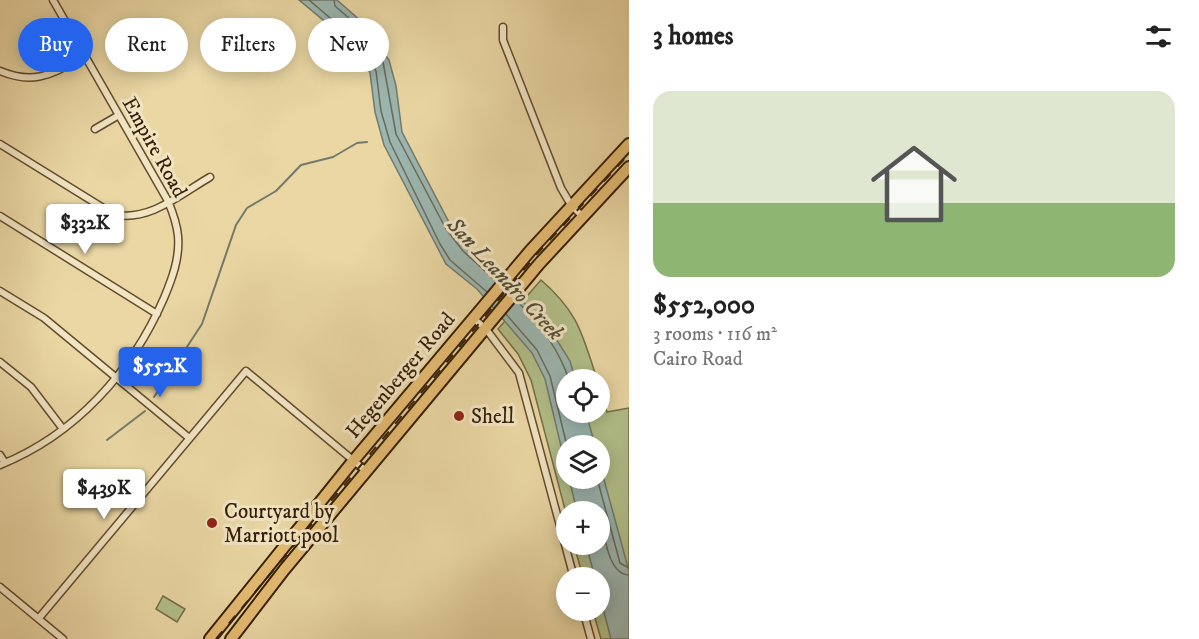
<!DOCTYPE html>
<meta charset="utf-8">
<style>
body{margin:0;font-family:"IM FELL DW Pica",serif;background:#f6f6f6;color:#222;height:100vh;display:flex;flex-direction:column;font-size:22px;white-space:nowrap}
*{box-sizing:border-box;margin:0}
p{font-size:20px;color:#767676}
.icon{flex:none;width:33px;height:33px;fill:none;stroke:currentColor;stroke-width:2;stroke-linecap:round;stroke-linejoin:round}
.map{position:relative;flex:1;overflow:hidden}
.details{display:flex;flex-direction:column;background:#fff;width:570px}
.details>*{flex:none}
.hud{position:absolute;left:18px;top:18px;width:520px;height:54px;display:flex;gap:12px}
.tools{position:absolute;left:556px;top:369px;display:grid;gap:12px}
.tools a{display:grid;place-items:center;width:54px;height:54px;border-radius:50%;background:#fff;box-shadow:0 3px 15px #0003;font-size:30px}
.price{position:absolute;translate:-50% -51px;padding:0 14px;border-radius:6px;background:#fff;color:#222;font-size:20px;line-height:39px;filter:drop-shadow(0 2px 3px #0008)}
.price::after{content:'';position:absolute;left:50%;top:36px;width:18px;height:14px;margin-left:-9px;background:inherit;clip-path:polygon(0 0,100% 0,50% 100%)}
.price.selected{background:#2563eb;color:#fff}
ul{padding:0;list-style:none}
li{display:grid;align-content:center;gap:12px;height:318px;padding:0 24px}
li+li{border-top:2px solid #e0e0e0}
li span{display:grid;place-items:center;height:186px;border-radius:18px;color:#555}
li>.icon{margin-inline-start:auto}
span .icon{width:108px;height:108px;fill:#fffc;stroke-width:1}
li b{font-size:26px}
h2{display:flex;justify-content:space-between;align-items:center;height:72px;padding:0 24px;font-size:26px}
.tag{padding:0 21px;border-radius:27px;background:#fff;box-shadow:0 3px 15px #0003;font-size:21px;line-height:54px}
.tag.selected{background:#2563eb;color:#fff}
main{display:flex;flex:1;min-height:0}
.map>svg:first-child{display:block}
.green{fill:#b2bf89;stroke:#746e46;stroke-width:1.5;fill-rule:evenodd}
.water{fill:#9cb7b1;stroke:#737a6c;stroke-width:1.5}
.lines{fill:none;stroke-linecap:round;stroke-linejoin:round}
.shore{stroke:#696a5a;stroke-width:1.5}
.stream{stroke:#737a6c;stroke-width:2}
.street-casing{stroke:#634c2c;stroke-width:9}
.primary-casing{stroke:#361e04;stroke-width:14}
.street{stroke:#f1e5c4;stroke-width:6}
.primary{stroke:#e5bc72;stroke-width:10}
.rail{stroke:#361e04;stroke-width:2;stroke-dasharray:10 10;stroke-linecap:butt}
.poi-dot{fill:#8f2418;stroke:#f1e5c4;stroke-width:2}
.labels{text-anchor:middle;stroke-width:6;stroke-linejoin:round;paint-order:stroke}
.street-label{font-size:21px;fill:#361e04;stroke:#f1e5c4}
.poi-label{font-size:21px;fill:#361e04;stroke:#f1e5c4;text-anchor:start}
.water-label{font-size:22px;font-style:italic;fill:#554c38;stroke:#f1e5c4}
</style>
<main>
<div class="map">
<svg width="629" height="639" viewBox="0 0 629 639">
<rect width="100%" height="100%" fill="#ead7a4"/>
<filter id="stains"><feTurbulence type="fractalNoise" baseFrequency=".00333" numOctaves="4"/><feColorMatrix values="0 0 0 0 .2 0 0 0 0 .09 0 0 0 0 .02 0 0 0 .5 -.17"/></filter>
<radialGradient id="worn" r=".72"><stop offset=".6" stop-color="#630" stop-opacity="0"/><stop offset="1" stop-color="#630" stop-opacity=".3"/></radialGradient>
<path class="green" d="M 541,280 C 579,313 582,334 597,379 L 567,380 L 567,412 L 600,412 L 600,390 L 607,412 L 629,408 L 629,639 L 601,639 L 593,611 L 600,610 L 600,578 L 583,577 L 574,545 L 600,544 L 600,512 L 567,512 L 567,517 L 531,380 L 518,354 L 498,329 ZM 567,446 L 600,446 L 600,478 L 567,478 Z
M 163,596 L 185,609 L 177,622 L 156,609 Z"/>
<path class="water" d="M 299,0 L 337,0 L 362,22 L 389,60 L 396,86 L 402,132 L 451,226 L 467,247 L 548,326 L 570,361 L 575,379 L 567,380 L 567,412 L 586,413 L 595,445 L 567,446 L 567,471 L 545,379 L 532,353 L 477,289 L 446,264 L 384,145 L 375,112 L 370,73 L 358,49 Z
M 600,465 L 629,571 L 629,639 L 611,639 L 600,597 L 600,578 L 595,577 L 586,545 L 600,544 L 600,512 L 577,511 L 569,479 L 600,478 Z"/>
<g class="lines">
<path class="shore" d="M 309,0 L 363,46 L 376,71 L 381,111 L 390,142 L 440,244 L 450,260 L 487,292
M 334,0 L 335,6 L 358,26 L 383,62 L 396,134 L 446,229 L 463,251 L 496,281
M 517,301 C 540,324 559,349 569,380
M 506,314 L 537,350 L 550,376 L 567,446
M 597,478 L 620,563 L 629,568
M 600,516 C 605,534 607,574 629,575"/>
<path class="stream" d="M 154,397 L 202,324 L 236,225 L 247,208 L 276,191 L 301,165 L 333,157 L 357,143 L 367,142
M 107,440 L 145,411"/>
<defs>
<path id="street" d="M 503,27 L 503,40 L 561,188 L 571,205 L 582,216
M 0,71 C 36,86 53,73 85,56
M 95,129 L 119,115
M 0,144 L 113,214 C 148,223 181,194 210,177
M 0,216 L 157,314
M 0,291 L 44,318 L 188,437
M 473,318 L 486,329 L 519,373 L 574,578
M 0,362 L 31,387 L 63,429
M 0,455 L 5,463
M 0,465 C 75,435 132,372 164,298 C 172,279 180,258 178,236 C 177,224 173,213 168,201 L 53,0
M 0,587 L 63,639
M 583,610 L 591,639
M 39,618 L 246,371 L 366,471"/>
<path id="primary" d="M 210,639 L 354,460 L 530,251 L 629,144
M 231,639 L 284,570 L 539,264 L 629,167"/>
</defs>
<use href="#street" class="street-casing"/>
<use href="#primary" class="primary-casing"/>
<use href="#street" class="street"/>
<use href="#primary" class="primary"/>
<path class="rail" d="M 216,639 L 536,255 L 629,154"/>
</g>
<g class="poi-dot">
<circle cx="459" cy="416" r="6"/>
<circle cx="212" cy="523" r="6"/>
</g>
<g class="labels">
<g class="street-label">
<text transform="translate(155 147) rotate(61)" y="7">Empire Road</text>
<text transform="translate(400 375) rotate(-50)" y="7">Hegenberger Road</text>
</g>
<g class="poi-label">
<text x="471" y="423">Shell</text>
<text x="224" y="518">Courtyard by<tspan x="224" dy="24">Marriott pool</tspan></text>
</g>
<g class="water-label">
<text transform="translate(506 278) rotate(47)" y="8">San Leandro Creek</text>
</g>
</g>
<rect width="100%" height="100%" filter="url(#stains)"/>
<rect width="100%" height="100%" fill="url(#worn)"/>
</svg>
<div class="tools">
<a><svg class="icon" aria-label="locate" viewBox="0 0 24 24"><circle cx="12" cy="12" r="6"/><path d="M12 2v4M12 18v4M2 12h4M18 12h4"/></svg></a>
<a><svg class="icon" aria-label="layers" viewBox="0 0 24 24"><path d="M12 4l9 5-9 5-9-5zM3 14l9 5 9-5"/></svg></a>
<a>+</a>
<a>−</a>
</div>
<b class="price" style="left:85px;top:255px">$332K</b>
<b class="price selected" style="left:160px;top:398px">$552K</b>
<b class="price" style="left:104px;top:520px">$439K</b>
<div class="hud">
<a class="tag selected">Buy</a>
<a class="tag">Rent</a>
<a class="tag">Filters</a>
<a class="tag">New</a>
</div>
</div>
<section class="details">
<h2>3 homes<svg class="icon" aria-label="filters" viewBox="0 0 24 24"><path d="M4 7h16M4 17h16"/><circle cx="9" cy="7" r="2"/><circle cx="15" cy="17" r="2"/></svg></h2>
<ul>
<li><span style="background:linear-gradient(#dfe7d0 60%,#8fb573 0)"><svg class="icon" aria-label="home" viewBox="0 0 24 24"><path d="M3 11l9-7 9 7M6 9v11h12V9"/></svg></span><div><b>$552,000</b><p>3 rooms · 116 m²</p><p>Cairo Road</p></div></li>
</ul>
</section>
</main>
